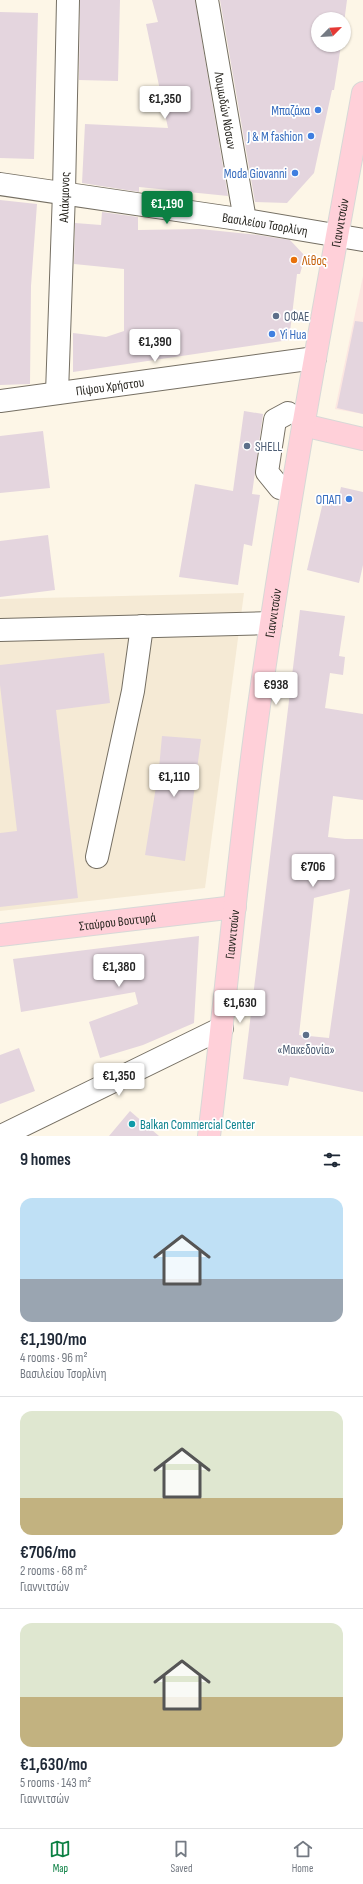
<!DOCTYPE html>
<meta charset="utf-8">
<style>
body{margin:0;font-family:"Sofia Sans Condensed",sans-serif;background:#f2f2f3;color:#1f2937;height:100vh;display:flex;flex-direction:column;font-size:15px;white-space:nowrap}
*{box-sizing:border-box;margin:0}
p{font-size:13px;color:#747a83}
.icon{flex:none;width:22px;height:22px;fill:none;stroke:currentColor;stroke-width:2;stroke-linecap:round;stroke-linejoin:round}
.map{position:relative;height:1136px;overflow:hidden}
.panel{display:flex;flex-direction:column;background:#fff;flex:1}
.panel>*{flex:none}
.needle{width:26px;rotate:66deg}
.fabs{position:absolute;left:311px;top:12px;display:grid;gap:8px}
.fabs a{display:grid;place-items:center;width:40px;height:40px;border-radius:50%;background:#fff;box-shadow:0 1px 3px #0004;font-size:20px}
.price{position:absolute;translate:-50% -34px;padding:0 9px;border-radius:4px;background:#fff;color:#222;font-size:13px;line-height:26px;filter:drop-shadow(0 1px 2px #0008)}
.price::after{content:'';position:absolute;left:50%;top:24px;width:12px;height:9px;margin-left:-6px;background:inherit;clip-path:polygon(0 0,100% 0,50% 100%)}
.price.selected{background:#0b8043;color:#fff}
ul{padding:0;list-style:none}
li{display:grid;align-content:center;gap:8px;height:212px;padding:0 20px}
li+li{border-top:1px solid #e0e1e3}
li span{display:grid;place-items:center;height:124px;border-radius:12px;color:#555}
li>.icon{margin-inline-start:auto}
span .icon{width:72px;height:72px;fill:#fffc;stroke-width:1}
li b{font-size:17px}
h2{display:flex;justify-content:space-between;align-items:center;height:48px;padding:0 20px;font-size:17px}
.dock{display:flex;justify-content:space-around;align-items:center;height:56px;border-top:1px solid #e0e1e3;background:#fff;font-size:11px;color:#747a83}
.dock a{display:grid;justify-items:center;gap:2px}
.dock .selected{color:#0b8043}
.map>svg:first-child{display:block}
.commercial{fill:#fce7e1}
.built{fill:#f5ead5}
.building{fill:#e4d5de;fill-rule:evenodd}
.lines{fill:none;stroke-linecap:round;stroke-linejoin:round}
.minor-casing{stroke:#756f63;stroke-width:24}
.major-casing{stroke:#d8d8d7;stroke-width:24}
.minor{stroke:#fff;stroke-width:22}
.major{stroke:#ffd0d9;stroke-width:22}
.shop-dot{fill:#3f7fe0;stroke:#fff;stroke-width:1.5}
.food-dot{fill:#e8710a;stroke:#fff;stroke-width:1.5}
.service-dot{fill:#5c6f8a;stroke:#fff;stroke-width:1.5}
.culture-dot{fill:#0f9aa8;stroke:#fff;stroke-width:1.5}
.labels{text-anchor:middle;stroke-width:3.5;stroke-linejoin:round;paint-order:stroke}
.street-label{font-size:13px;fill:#282620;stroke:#fff}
.shop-label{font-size:13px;fill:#366cbe;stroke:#fff;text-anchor:end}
.food-label{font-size:13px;fill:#c56008;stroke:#fff;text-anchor:start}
.service-label{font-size:13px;fill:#4e5e75;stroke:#fff;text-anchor:start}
.culture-label{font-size:13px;fill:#0d838f;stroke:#fff;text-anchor:start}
</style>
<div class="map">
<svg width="363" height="1136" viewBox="0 0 363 1136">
<rect width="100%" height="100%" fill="#fdf6e7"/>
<path class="commercial" d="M 363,276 L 363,414 L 335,409 Z"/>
<path class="built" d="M 244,593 L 205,888 L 0,911 L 0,599 Z"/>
<path class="building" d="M 80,0 L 120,0 L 118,81 L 79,80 Z
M 152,0 L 195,0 L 228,196 L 139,187 L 139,192 L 82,183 L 85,124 L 168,128 L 146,24 L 158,22 Z
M 220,0 L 347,0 L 344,23 L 344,19 L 318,19 L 318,45 L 341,45 L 334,90 L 332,90 L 314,173 L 287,203 L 255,202 Z
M 0,12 L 38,13 L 34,159 L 0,158 Z
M 0,200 L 37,204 L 31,286 L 30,384 L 0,385 Z
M 102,212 L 138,217 L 138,230 L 200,229 L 258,235 L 290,240 L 305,256 L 300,274 L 297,274 L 289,340 L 73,372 L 73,333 L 106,337 L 124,331 L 124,269 L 74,264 L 75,223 L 101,225 Z
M 355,321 L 363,322 L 363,414 L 337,408 Z
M 244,411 L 263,414 L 252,494 L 260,495 L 252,546 L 244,544 L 238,585 L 179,577 L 195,484 L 233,491 Z
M 43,431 L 50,488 L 0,493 L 0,436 Z
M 341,487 L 363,492 L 363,565 L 359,583 L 307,570 L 324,498 L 338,501 Z
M 48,535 L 55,590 L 0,597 L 0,541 Z
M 300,610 L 345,616 L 339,656 L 345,657 L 343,675 L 330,673 L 325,708 L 363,714 L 363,800 L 333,796 L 328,837 L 345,839 L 363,839 L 363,1092 L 290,1077 L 288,1086 L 243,1079 ZM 350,889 L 329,1038 L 299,1035 L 314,898 Z
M 104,653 L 110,703 L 56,710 L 78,898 L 0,907 L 0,833 L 17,831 L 0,685 L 0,665 Z
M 162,736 L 201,739 L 185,861 L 145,855 L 159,768 Z
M 199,936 L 194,1023 L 143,1045 L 100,1058 L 89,1022 L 138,1004 L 135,992 L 21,1012 L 13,959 Z
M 19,1048 L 35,1091 L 0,1104 L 0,1055 Z
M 130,1111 L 159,1136 L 109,1136 Z"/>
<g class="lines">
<defs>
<g id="minor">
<path id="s1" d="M 207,0 L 245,220"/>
<path id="s2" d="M 0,184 L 245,220 L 363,240"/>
<path id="s3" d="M 57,393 L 64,192 L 68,0"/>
<path id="s4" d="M 0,401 L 315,358"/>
<path d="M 280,488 L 267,472 L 275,420 L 288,413"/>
<path d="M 0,630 L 271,623"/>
<path d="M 97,857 L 133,691 L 142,626"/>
<path d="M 1,1136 L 222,1028"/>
</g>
<g id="major">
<path d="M 303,425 L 363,439"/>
<path id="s5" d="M 0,935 L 235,907"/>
<path id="s6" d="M 209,1136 C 226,998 238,858 257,720 C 286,510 325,302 363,93"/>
</g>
</defs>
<use href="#minor" class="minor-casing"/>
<use href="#major" class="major-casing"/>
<use href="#minor" class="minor"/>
<use href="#major" class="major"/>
</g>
<g class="shop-dot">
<circle cx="318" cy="110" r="4"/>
<circle cx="311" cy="136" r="4"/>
<circle cx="295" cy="173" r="4"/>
<circle cx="272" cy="334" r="4"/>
<circle cx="349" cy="499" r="4"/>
</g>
<circle class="food-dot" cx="294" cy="260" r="4"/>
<g class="service-dot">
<circle cx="276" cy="316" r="4"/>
<circle cx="247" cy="446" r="4"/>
<circle cx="306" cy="1035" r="4"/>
</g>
<circle class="culture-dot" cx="132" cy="1124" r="4"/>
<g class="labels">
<g class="street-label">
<text dy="5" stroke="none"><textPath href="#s1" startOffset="112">Λοιμωδών Νόσων</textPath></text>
<text dy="5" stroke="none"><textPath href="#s3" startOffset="196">Αλιάκμονος</textPath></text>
<text dy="5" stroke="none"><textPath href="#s6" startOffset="923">Γιαννιτσών</textPath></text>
<text dy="5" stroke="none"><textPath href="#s2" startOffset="268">Βασιλείου Τσορλίνη</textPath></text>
<text dy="5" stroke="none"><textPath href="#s4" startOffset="111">Πίψου Χρήστου</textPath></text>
<text dy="5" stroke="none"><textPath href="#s6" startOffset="527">Γιαννιτσών</textPath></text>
<text dy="5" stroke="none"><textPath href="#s5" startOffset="118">Σταύρου Βουτυρά</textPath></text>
<text dy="5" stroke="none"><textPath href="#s6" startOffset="203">Γιαννιτσών</textPath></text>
</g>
<g class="shop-label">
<text x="310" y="115">Μπαζάκα</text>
<text x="303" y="141">J &amp; M fashion</text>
<text x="287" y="178">Moda Giovanni</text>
<text x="280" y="339" text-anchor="start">Yi Hua</text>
<text x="341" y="504">ΟΠΑΠ</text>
</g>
<g class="food-label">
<text x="302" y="265">Λίθος</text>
</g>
<g class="service-label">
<text x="284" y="321">ΟΦΑΕ</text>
<text x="255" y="451">SHELL</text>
<text x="306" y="1054" text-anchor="middle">«Μακεδονία»</text>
</g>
<g class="culture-label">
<text x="140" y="1129">Balkan Commercial Center</text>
</g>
</g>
</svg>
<div class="fabs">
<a><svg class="needle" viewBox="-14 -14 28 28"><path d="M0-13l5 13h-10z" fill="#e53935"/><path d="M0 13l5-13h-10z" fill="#747a83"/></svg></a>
</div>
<b class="price" style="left:165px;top:120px">€1,350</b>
<b class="price selected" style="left:167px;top:225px">€1,190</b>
<b class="price" style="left:155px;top:363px">€1,390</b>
<b class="price" style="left:276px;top:706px">€938</b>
<b class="price" style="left:174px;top:798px">€1,110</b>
<b class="price" style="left:313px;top:888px">€706</b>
<b class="price" style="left:119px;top:988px">€1,380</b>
<b class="price" style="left:240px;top:1024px">€1,630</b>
<b class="price" style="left:119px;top:1097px">€1,350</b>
</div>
<section class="panel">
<h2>9 homes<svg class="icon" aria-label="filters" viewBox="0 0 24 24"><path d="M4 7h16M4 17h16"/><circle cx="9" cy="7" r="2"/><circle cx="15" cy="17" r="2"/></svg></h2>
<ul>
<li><span style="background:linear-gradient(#bfe0f5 65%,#9aa5b1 0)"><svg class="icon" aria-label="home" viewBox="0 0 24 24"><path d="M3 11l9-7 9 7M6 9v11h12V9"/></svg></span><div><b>€1,190/mo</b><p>4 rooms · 96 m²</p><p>Βασιλείου Τσορλίνη</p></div></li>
<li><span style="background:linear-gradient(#dfe7d0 70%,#c2b280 0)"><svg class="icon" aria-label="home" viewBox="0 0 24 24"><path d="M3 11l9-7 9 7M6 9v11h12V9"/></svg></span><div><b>€706/mo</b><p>2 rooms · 68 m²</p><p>Γιαννιτσών</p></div></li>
<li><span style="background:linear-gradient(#dfe7d0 60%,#c2b280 0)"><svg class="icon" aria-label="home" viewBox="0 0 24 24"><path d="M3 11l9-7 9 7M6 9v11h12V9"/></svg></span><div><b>€1,630/mo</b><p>5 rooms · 143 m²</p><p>Γιαννιτσών</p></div></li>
</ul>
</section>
<nav class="dock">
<a class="selected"><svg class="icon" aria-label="map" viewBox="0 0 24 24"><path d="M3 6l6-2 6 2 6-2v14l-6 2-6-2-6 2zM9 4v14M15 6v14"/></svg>Map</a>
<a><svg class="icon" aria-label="saved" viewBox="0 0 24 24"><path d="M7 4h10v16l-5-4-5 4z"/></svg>Saved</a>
<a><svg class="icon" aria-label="home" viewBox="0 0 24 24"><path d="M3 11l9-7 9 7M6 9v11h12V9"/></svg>Home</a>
</nav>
